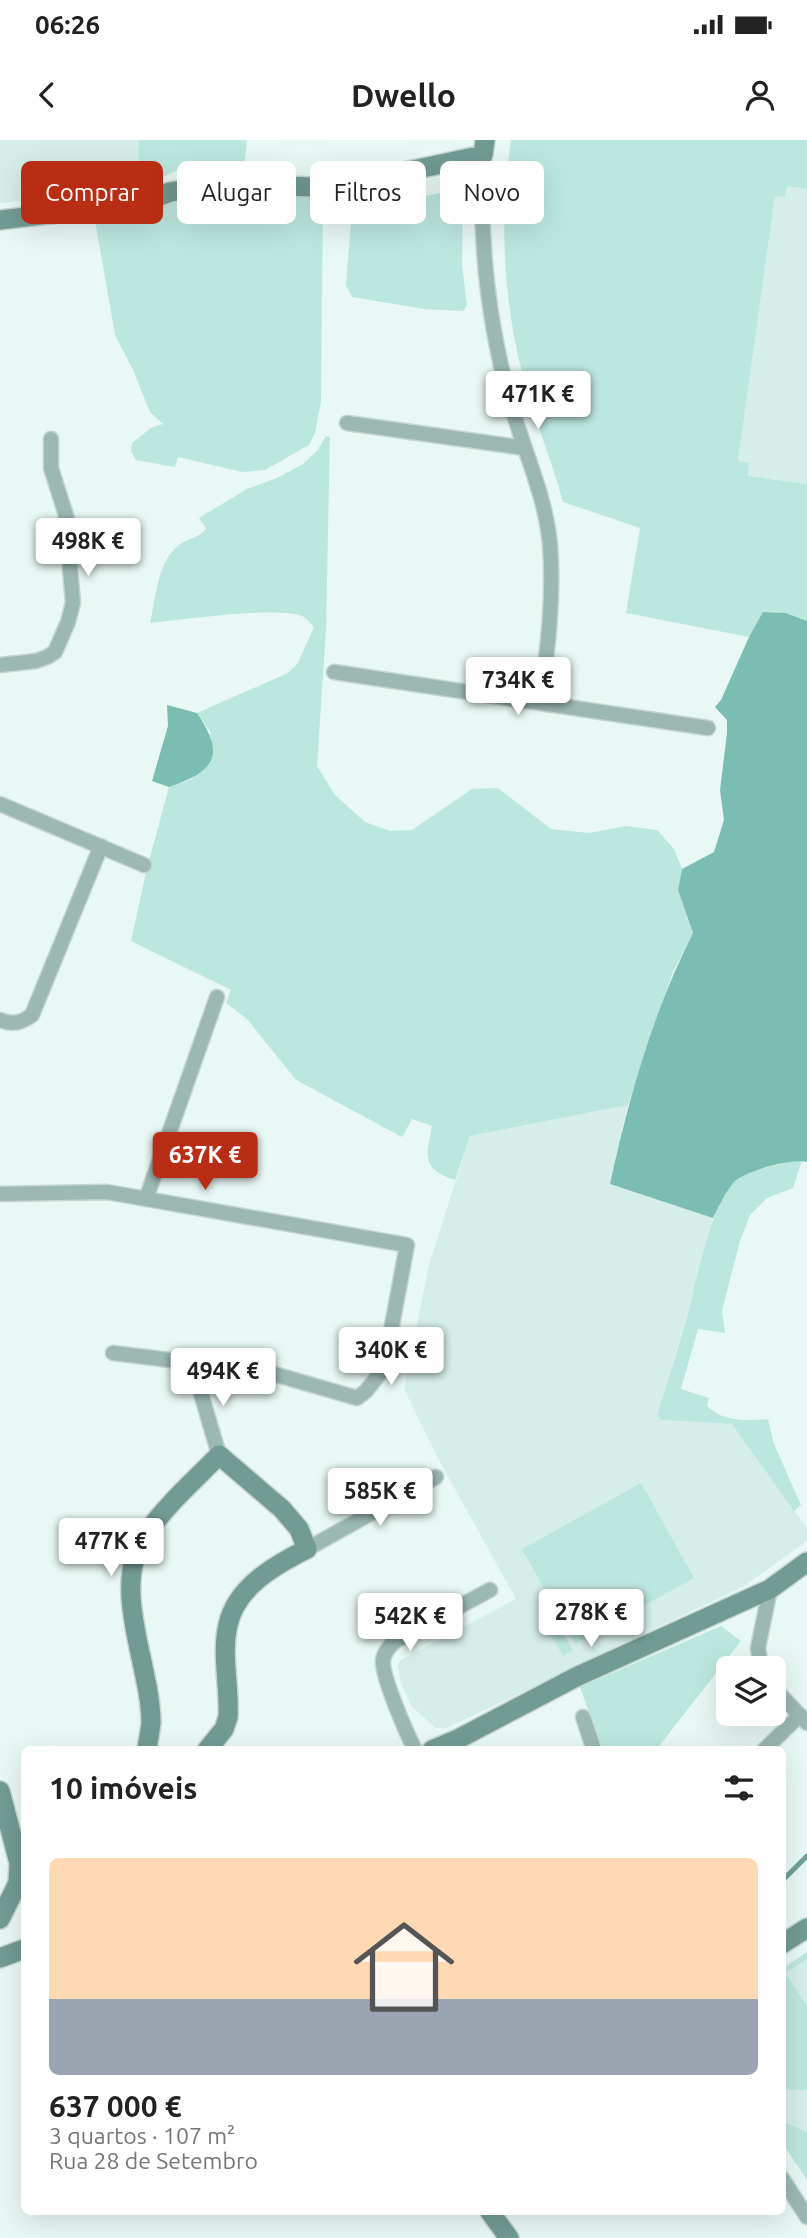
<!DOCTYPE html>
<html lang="pt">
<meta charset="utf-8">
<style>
body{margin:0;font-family:Ubuntu,sans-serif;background:#f6f6f6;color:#222;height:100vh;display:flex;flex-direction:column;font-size:26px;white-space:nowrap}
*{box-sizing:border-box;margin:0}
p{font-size:23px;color:#767676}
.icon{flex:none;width:38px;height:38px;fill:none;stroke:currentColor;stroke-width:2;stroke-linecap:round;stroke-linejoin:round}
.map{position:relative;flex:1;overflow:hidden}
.drawer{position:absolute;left:21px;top:1606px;width:765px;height:469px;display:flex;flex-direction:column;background:#fff;border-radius:10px;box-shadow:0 7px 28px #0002}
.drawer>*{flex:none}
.hud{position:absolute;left:21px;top:21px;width:766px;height:63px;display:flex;gap:14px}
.controls{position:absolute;left:716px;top:1516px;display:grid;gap:14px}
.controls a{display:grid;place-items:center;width:70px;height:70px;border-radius:10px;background:#fff;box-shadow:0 7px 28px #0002;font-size:35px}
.price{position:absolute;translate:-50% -60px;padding:0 16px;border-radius:7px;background:#fff;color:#222;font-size:23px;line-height:46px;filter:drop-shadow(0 2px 4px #0008)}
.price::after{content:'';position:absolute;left:50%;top:42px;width:21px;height:16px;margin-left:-10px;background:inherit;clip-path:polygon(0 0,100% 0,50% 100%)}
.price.active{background:#b92d14;color:#fff}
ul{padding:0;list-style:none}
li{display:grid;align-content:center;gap:14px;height:371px;padding:0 28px}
li span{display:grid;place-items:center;height:217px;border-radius:10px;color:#555}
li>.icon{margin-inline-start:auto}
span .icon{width:126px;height:126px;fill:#fffc;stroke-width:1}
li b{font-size:30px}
h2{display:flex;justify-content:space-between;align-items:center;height:84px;padding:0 28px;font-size:30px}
.pill{padding:0 24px;border-radius:10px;background:#fff;box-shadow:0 7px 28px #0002;font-size:24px;line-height:63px}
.pill.active{background:#b92d14;color:#fff}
.status{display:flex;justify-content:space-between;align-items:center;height:49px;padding:0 35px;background:#fff;direction:ltr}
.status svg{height:19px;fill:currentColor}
header{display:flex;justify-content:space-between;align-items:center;height:91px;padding:0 28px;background:#fff;font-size:32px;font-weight:700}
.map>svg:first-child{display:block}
.built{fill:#d5eee9}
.green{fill:#bce7df}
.forest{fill:#7bbdb2}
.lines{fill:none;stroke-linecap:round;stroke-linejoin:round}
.stream{stroke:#6fa097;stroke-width:5}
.street-casing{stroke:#c7d5d1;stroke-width:17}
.secondary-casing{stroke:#c7d5d1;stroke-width:22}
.street{stroke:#9cb8b3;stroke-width:14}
.secondary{stroke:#719b93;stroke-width:19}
</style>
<div class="status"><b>06:26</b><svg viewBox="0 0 49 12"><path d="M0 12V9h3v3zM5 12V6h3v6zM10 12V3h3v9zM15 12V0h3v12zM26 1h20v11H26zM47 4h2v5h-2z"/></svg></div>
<header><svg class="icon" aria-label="back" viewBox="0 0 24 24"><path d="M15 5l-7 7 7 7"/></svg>Dwello<svg class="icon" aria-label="person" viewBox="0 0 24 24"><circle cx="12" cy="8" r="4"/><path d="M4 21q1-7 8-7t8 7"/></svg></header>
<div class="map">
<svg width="807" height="2098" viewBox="0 0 807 2098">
<rect width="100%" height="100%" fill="#e8f8f4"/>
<path class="built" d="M 0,0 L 138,0 L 139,48 L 0,63 Z
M 787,46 L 807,49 L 807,344 L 747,336 L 738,321 L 775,56 Z
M 628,965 L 610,1044 L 713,1078 L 686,1180 L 657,1275 L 661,1280 L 732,1284 L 807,1388 L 807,1401 L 744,1446 L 447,1588 L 436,1588 L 412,1567 L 400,1541 L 398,1524 L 401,1520 L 516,1459 L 440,1322 L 404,1249 L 429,1125 L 470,996 Z
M 807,1812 L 807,2040 L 782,2002 L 782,1829 Z"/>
<path class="green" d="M 138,0 L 247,0 L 244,26 L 202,26 L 178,30 L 139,48 Z
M 511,0 L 807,0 L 807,49 L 787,46 L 785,57 L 775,56 L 738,321 L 749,323 L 748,336 L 807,344 L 807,481 L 786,473 L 764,472 L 749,497 L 626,473 L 640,388 L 563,362 C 552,321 535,281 524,240 C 503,162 499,80 511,0 Z
M 457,49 L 462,49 L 463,53 L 462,125 L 467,165 L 463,171 L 424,169 L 352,157 L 346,145 L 351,81 L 355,72 Z
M 244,53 L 309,55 L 318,57 L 323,63 L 321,262 L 315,293 L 309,305 L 265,330 L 242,332 L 178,317 L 175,327 L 136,320 L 131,311 L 132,303 L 151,288 L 163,284 L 150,272 L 133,230 L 115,195 L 95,80 L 175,60 Z
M 326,296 L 330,297 L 326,489 L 317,626 L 335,655 L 365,682 L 390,691 L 412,690 L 472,649 L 498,648 L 551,689 L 589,693 L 626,686 L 657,690 L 674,709 L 682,729 L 678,750 L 693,793 L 673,832 L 628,965 L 470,996 L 455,1040 C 421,1029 426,1016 432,986 L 412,979 L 402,997 L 296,940 L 247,879 L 226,863 L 231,850 L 131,801 L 146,732 L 169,647 L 192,639 L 211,593 L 197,573 L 288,533 L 298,523 L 314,487 C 310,483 307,478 302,476 C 278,466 180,480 150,483 C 156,458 157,422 179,405 C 187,398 201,398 206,388 L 199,378 L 247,349 L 277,338 L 303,324 L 317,311 Z
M 802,1020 L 793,1048 L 767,1058 L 750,1075 L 740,1101 L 722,1170 L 725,1193 L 698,1189 L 681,1249 L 709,1258 L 707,1266 C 723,1282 747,1281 768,1279 L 774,1304 L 801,1365 L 794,1371 L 732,1284 L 661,1280 L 657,1275 C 667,1242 678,1210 687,1177 C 695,1147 712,1059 735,1041 C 749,1029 784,1023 802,1020 Z
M 641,1343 L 694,1438 L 575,1504 L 522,1409 Z
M 547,1466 L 573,1510 L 563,1516 L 537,1471 Z
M 721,1486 L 741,1501 L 656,1610 L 602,1610 L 580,1547 Z
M 807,1812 L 807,1819 L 785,1833 L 807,1866 L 807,1950 L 782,1949 L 782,1829 Z
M 782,1981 L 807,1992 L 807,2040 L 782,2002 Z"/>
<path class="forest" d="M 763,472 L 786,473 L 807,481 L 807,1022 C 792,1018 743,1031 733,1043 C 725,1053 719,1066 713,1078 L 610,1044 C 629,957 653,872 693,793 L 678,750 L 682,729 L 714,712 L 724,680 L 720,650 L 727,593 L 727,580 L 715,567 L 721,560 L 749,497 Z
M 167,565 L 197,573 C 226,616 215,631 169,647 L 152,641 L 168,586 Z"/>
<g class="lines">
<path class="stream" d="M 782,1741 L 807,1716"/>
<defs>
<path id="street" d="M 483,15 C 479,100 487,179 510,261 C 523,309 545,354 550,404 C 554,458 548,509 540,562
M 347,283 L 525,308
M 0,525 L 36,521 L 47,517 L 55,512 L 68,482 L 73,463 L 70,429 L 70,388 L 51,328 L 51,299
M 334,532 L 708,588
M 0,664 L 144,725
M 0,880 C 13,885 21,883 32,875 L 101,706
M 0,1054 L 107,1052 L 407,1105 L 384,1228 L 366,1251 L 357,1258 L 267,1232 L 113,1213
M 146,1059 L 217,857
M 201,1224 L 200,1250 L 219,1315
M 307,1409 L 436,1337
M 761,1528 L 758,1508 L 770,1449
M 774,1548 L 807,1583
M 583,1577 L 594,1610
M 415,1610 C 407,1594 381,1535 383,1520 C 384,1512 390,1506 395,1501 L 490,1450
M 764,1610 L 800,1575
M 782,2038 L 807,2077"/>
<path id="secondary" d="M 0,80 L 141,63 L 170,52 L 198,48 L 244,45 L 313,47 L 343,45 L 483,15 L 485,0
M 147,1610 C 148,1601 150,1592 151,1583 C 151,1524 109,1448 146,1394 C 166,1365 195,1340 219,1315 L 282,1369 L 299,1389 L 307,1409 C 275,1425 236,1447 228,1485 C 221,1515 230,1548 228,1577 L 224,1589 L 207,1610
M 432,1610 L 458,1599 L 576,1537 L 770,1449 L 807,1422
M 0,1651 L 19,1723 L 18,1743 L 0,1779
M 782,1804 L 807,1788
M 0,1818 L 24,1809
M 490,2072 L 509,2098"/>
</defs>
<use href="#street" class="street-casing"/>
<use href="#secondary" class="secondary-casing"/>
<use href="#street" class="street"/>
<use href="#secondary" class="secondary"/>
</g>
</svg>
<div class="controls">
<a><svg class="icon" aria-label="layers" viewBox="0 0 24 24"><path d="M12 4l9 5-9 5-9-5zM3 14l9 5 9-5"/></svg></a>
</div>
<b class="price" style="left:538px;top:291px">471K €</b>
<b class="price" style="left:88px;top:438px">498K €</b>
<b class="price" style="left:518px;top:577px">734K €</b>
<b class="price active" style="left:205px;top:1052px">637K €</b>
<b class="price" style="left:391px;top:1247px">340K €</b>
<b class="price" style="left:223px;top:1268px">494K €</b>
<b class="price" style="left:380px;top:1388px">585K €</b>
<b class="price" style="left:111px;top:1438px">477K €</b>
<b class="price" style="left:591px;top:1509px">278K €</b>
<b class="price" style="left:410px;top:1513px">542K €</b>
<div class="hud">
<a class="pill active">Comprar</a>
<a class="pill">Alugar</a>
<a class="pill">Filtros</a>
<a class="pill">Novo</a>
</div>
<section class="drawer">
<h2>10 imóveis<svg class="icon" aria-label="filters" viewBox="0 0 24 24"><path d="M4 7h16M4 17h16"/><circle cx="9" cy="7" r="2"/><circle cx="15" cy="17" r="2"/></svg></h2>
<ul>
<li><span style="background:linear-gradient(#ffd9b3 65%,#9aa5b1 0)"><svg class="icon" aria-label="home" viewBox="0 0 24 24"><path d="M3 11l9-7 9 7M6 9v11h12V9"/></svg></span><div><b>637 000 €</b><p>3 quartos · 107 m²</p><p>Rua 28 de Setembro</p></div></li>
</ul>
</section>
</div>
